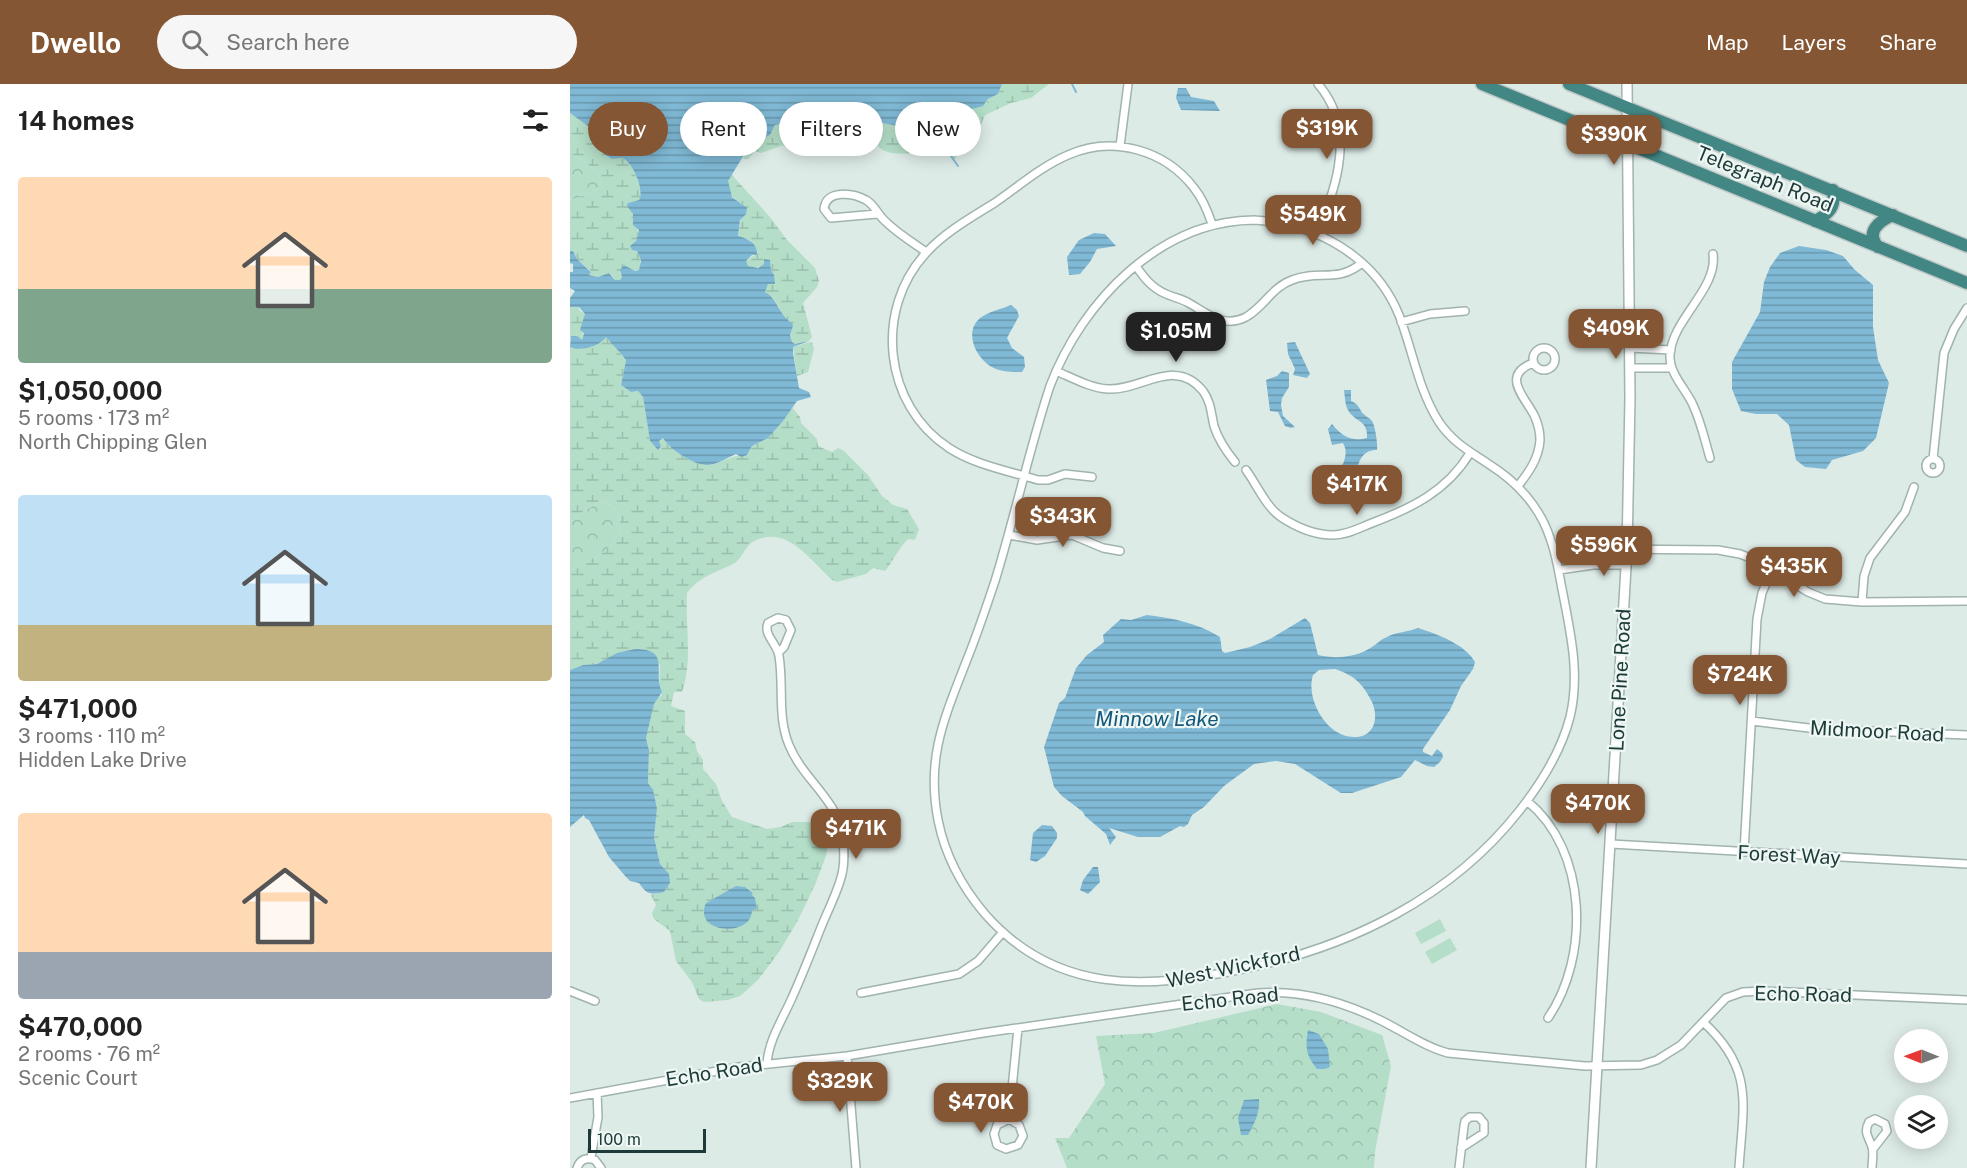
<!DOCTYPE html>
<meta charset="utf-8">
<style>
body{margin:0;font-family:"Public Sans",sans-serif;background:#f6f6f6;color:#222;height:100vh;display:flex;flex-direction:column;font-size:22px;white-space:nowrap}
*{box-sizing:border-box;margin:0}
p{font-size:20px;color:#767676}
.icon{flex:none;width:33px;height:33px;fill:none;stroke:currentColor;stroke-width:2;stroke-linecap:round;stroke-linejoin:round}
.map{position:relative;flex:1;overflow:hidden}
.side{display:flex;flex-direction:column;background:#fff;width:570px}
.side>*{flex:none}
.banner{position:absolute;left:18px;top:18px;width:570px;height:54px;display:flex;gap:12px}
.needle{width:39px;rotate:271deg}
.controls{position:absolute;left:1324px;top:945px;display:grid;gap:12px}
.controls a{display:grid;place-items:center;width:54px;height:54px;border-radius:50%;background:#fff;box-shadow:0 3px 15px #0003;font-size:30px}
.scale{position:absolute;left:18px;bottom:15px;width:118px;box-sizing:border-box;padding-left:6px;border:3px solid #1e3b39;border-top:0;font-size:16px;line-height:21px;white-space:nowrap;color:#1e3b39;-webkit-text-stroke:4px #eef7f4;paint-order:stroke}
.price{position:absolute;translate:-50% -51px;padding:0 14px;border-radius:12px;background:#855634;color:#fff;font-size:20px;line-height:39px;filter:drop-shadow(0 2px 3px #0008)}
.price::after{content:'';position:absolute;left:50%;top:36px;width:18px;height:14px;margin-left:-9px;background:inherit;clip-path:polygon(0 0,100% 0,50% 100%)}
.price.active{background:#222;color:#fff}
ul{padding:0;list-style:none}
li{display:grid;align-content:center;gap:12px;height:318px;padding:0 18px}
li span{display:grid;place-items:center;height:186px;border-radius:6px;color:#555}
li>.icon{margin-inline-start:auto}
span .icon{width:108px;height:108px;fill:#fffc;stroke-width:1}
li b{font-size:26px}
h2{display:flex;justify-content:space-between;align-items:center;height:72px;padding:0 18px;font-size:26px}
.chip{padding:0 21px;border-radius:27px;background:#fff;box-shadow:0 3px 15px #0003;font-size:21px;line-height:54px}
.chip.active{background:#855634;color:#fff}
header{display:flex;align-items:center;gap:36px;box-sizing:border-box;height:84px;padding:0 30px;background:#855634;color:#fff}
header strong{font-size:28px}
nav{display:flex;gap:33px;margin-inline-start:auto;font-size:21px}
.search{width:420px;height:54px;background:#f6f6f6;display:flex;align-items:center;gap:15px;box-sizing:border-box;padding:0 21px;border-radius:33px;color:#767676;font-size:22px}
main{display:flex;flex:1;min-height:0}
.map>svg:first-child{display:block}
.forest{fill:url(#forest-crowns)}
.wetland{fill:url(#wetland-marsh);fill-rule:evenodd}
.pitch{fill:#b4dec7}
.water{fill:url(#water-rules);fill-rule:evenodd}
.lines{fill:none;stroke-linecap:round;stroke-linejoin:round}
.stream{stroke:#80b9d5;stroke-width:2}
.minor-casing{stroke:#a0b3af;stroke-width:10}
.tertiary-casing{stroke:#a0b3af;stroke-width:12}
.trunk-casing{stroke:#c0c8c8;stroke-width:15}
.minor{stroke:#fff;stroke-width:7}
.tertiary{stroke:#fff;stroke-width:9}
.trunk{stroke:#428784;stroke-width:12}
.labels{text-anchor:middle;stroke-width:4.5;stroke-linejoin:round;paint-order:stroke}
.street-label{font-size:20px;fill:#1e3b39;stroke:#eef7f4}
.water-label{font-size:21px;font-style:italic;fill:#14587b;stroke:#eef7f4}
</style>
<header>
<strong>Dwello</strong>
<div class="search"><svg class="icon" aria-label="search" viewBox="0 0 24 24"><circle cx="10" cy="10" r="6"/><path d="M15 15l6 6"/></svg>Search here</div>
<nav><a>Map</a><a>Layers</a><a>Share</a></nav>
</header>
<main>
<section class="side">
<h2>14 homes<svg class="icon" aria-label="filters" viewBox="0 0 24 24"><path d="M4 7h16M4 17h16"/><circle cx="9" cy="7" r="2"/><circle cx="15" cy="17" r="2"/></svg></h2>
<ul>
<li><span style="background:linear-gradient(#ffd9b3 60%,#7fa58c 0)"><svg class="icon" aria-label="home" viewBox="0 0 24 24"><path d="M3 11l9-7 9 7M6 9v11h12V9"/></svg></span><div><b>$1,050,000</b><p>5 rooms · 173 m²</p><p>North Chipping Glen</p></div></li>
<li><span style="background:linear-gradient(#bfe0f5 70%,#c2b280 0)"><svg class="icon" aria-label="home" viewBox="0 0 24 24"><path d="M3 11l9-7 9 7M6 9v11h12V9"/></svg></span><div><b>$471,000</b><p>3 rooms · 110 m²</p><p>Hidden Lake Drive</p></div></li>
<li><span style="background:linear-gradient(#ffd9b3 75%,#9aa5b1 0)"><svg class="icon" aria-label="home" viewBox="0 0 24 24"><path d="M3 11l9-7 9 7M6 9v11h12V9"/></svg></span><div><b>$470,000</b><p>2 rooms · 76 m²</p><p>Scenic Court</p></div></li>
</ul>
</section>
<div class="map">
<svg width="1397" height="1084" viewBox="0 0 1397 1084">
<defs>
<pattern id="forest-crowns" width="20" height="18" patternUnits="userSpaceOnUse" patternTransform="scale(1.5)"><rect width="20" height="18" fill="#b4dec7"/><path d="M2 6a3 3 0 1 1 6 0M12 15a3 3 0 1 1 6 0" fill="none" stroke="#9abfac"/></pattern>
<pattern id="wetland-marsh" width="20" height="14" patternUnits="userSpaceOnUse" patternTransform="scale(1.5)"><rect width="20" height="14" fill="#b4dec7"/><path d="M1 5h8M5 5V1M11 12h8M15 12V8" fill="none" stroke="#9abfac"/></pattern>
<pattern id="water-rules" width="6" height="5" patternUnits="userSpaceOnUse" patternTransform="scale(1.5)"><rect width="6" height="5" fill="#80b9d5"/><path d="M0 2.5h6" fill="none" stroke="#6898ae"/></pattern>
</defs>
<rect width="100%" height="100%" fill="#ddebe7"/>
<path class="forest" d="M 0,69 C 12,76 27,84 31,98 L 25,108 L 0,116 Z
M 32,417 C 43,422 49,426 50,438 C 52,464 19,476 0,486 L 0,438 L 12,428 Z
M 707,920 L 751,928 L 812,951 L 821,982 L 805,1068 L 804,1084 L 497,1084 L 485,1054 L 499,1054 L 535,1000 L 526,952 L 584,949 Z"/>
<path class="wetland" d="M 432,0 L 479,0 L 461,14 L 441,19 L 415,31 L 410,43 L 396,54 L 385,75 L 382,73 L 375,61 L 370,61 C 361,68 330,72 318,68 C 311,66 308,62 303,57 L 264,54 L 260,56 L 241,56 L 211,62 L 191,69 L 185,67 L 178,75 L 173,75 L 177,66 C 186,62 191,55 200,51 L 205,41 L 217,39 L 228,44 L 242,42 L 252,33 L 264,31 L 271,33 L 278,42 L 289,34 L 332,43 L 335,47 L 346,41 L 345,39 L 350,37 L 353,40 L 356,39 L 356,34 L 361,30 L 402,25 L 416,19 L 418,15 L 428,10 Z
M 0,29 L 30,51 L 35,70 L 42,75 C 44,75 50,73 52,74 C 62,78 75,106 69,116 L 58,119 C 64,133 74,148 63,161 C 68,169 73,177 69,186 L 50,188 L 52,193 L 50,196 L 45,196 L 41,190 L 28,193 L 19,191 L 21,187 L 7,175 L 3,167 L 0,167 L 0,116 L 25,108 L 31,98 C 27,84 12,76 0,69 Z
M 162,91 L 200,133 L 217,156 L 245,184 L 249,197 L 247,203 L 233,219 L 242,253 L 239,257 L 225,260 L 222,258 L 220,249 L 223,243 C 220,237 216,237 213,231 C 208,221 205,214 195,208 L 195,204 L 204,191 L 201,186 L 200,176 C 192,181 184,189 176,180 L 176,177 L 188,169 L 180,156 L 168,153 L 173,121 C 162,113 155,107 159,92 Z
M 0,223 L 9,223 L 9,226 L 15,230 L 12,256 L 0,253 Z
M 36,252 L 56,276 L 51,301 L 61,308 L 68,307 L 73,313 L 80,357 L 85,362 L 91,362 L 89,357 L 93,354 C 101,367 121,379 136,381 C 149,382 160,370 177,371 L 182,362 L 198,354 L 211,339 L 222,323 L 230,333 L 231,339 L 247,355 L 248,362 L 262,368 L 268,364 L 274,367 L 298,391 L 312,412 L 323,421 L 337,425 L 349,445 L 345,456 L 338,455 C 328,465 323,477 315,487 L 303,484 L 296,490 L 267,498 L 262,496 C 239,475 215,438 181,459 C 174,465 171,476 163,480 C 145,489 130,492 117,509 C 115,542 123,576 112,608 L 104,608 L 101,622 L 115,627 L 115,650 L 125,658 L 127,667 L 133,676 L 133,685 L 146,700 L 152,717 L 162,733 L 197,745 L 211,743 L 222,738 L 245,738 L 251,742 L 258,761 L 256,772 L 245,801 L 227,838 L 209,868 L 188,896 L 170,912 L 158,916 L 134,918 L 129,915 L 122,898 L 106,877 L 100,847 L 84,835 L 82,829 L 86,821 L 81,811 L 94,808 L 100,799 L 96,787 L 90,780 L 84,753 L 87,723 L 83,707 L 78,699 L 79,665 L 76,653 L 84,620 L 87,614 L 92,611 L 89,603 L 90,580 L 44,572 L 27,580 L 13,581 L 0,586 L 0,486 C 19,476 52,464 50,438 C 49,426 43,422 32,417 L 12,428 L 0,438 L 0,263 C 13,265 28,263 36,252 ZM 165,803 C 173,804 176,803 183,809 L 182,811 L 186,822 L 182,826 C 181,840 162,847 149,844 L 136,819 Z
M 240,258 L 242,258 L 244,265 L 238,288 L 227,292 L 223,263 Z"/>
<path class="pitch" d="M 870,835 L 876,847 L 851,860 L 845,849 Z
M 880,854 L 887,866 L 862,880 L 855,868 Z"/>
<path class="water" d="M 0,0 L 432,0 L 428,10 L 418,15 L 413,22 L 398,26 L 397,31 L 393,33 L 382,28 L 361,30 L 356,34 L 355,40 L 350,37 L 346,38 L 345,44 L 341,44 L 338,47 L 332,43 L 289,34 L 276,42 L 271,33 C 251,28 251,38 237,45 L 217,39 L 205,41 L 200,51 L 194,54 L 186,62 L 177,66 L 158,97 L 162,113 L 177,124 L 176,130 L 170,136 L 168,152 C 178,154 188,160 187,171 L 182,171 L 176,177 L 178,182 L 188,184 L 194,180 L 194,175 L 200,176 L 201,186 L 204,191 L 205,200 L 198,200 L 195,208 C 209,216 209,232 222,239 L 223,242 L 220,251 L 222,258 L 225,260 L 239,257 L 223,263 L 223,269 L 229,304 L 239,308 L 241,313 L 227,317 L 213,337 L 198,354 L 182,362 L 177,371 L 171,373 L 166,370 C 157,374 148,380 138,381 C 125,382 100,366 93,354 L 89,357 L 91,362 L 88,366 L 80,357 L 73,313 L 68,307 L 61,308 L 51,301 L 56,276 C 50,268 42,260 36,253 C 30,262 11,268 0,263 L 1,252 L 7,252 L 12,256 L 14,249 L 10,246 L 15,230 L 9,223 L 0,223 L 0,214 L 5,207 L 0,204 L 0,188 L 3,188 L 3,180 L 0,179 L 0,167 L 3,167 L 7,175 L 21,188 L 19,191 L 28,193 L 39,189 L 45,196 L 50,196 L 52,193 L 50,186 L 54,181 L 65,187 L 69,186 L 71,177 L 67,167 L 62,166 L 60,162 L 66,157 L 69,146 L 63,141 L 63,130 L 57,122 L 58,119 L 69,116 C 75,106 62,77 52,74 C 51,74 43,75 42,75 L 34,70 L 30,51 L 0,29 Z
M 608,4 L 616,4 L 621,13 L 644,17 L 650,27 L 611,26 L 606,14 Z
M 524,149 L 535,150 L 546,162 L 527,165 L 520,178 L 510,190 L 499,191 L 497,173 L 509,156 Z
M 1229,162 L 1256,166 L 1273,172 L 1285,186 L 1303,201 L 1303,243 L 1308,276 L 1319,299 L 1306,354 L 1293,367 L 1262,376 L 1256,385 L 1235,383 L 1226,376 L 1219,341 L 1207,330 L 1186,330 L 1171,327 L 1162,305 L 1162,278 L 1190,228 L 1194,198 L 1200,183 L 1210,169 Z
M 441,221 L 447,226 L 449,232 L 437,254 L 442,264 L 454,273 L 455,283 L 452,288 C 441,288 430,288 420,282 C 405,272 394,248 410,234 C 418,228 431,225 441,221 Z
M 725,258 L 740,290 L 737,294 L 723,291 L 725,285 L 718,270 L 717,259 Z
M 712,287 L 719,289 L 719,303 L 712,314 L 711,321 L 713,332 L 725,343 L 721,344 L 715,342 L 708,328 L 700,327 L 696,296 L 707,292 Z
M 774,306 L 781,306 L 781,317 C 788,320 788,322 791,327 C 794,332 799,333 802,337 C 805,341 808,361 807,366 C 793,366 790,375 786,387 L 779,390 L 770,390 L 764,399 L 758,400 L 760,388 L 773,380 C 776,372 777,366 773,359 L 762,361 L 758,345 L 762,340 C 772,352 781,358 797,354 C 798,335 785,339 778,326 C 775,321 775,313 774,306 Z
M 577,531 C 602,534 628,539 650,553 L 652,567 L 655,569 L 680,563 L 700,555 L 735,534 L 740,539 L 748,571 C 766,575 785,574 802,563 C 807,560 811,555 817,553 C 826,548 838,548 848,544 C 867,550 895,560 905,578 L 903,585 L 891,602 L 880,626 L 853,665 L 853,668 L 862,672 L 867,665 L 872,669 L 873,673 L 870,678 L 864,683 L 857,682 L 845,676 L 831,693 L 782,709 L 771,709 L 766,706 L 725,680 L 706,677 L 684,680 L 654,702 L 634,723 L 622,731 L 618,740 L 614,743 L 610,742 L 590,753 L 568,753 L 539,744 L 546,753 L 540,761 L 536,750 L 515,732 L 513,728 L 492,712 L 484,703 L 474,663 L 489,619 L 495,614 L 506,584 L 517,571 L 534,558 L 533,551 L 551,535 L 561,536 ZM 765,585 C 784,591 793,600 802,618 C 811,639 800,658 776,652 C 753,646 736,613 743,591 L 749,586 Z
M 65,565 C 102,565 82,589 92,608 L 84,620 L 76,654 L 79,666 L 78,699 L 83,706 L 87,724 L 84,753 L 90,780 L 99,790 L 100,799 L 94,808 C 81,811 77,811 69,799 L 60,797 L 56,793 L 39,773 L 19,736 L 15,734 L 14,731 L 0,743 L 0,586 L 13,581 L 27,580 L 47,569 Z
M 472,741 L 482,742 L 487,749 L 487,754 L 475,772 L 466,778 L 460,776 L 463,749 Z
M 523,783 L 528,783 L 530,798 L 518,810 L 510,806 L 513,796 Z
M 166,802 L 175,803 L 183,809 L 182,811 L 185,814 L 187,825 L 182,826 C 182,854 122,850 136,819 Z
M 738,946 L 749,950 L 758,965 L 760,983 L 755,985 L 747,985 C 736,971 735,964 738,946 Z
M 689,1015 C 690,1028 685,1039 678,1051 L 671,1051 L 668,1034 L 674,1016 Z"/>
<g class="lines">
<path class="stream" d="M 502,0 L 506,8
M 361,30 L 373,47 L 374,62 L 388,82"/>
<defs>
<path id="minor" d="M 550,62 L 558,0
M 307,130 L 261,134 L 254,125 C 256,105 283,109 296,116 C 304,120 308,131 315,137 C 327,149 342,158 356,168
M 684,136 C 745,139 805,172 829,231 C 843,267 848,305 869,338 C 883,359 901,368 920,381 C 947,398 970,423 980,454 C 987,472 989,491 993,510 C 1001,551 1010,591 1000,633 C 991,668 972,698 950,726 C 881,814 780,863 673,885 C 577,905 486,911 415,830 C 392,803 375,771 368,736 C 356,674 374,635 396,578 C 407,551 416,524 425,497 C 445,432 459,366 480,302 C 512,218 589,137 684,136 Z
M 746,149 C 768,103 786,44 748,0
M 566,182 C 574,194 582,204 596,210 C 603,213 611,215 617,218 C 637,229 653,245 676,233 C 694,223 702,203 722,196 C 750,185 766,200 792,179
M 831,238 L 860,230 L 895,227
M963 275a11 11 0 1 1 22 0a11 11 0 1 1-22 0Z
M 1060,264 L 1101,266
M 1060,284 L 1102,284
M 486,287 C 503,294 520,304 538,305 C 571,307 605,272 633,307 C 641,318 641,329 644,342 C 648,355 656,367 665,378
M 1140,374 C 1135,357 1131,338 1123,321 C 1116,305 1099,290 1100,271 C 1102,235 1148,205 1143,170
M1356 382a7 7 0 1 1 14 0a7 7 0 1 1-14 0Z
M 1363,375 L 1374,269 L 1384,245 L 1397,224
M 676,386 C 687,401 696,423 711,433 C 726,443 745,451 763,451 C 777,451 789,444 802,439 C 842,424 877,407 900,369
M 522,393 L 495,390 L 478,396 L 468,396 C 439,387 405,381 379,364 C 313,321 304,225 356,169 C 375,148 402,133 426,118 C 449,102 472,82 498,71 C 543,51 595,66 624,104 C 633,115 638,128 642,140
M 948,402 C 959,388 969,374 970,356 C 970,348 968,340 965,333 C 957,315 929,292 963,279
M 439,451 L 467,456 L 502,451 L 533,464 L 550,467
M 985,471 L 1040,465 L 1148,466 L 1170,470 L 1188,477 L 1238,508 L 1255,515 L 1292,518 L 1397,517
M 989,486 L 1023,481 L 1056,481
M 1292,518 L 1294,492 L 1300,474 L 1335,428 L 1344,403
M 1182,637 L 1247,645 L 1397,651
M 957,717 C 1018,766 1020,873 978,934
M 1041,760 L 1397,780
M 1174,768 L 1187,535 L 1192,509 L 1202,485
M 0,907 L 25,917
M 291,909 L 389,890 L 408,877 L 433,848
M 1133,938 C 1185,985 1173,1021 1169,1084
M 277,972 L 286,1084
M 197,979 C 199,956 211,938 221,916 C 232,892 242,866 252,841 C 259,824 268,807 272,790 C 275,778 274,766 273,754 C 268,715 233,696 219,661 C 207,632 214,602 209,572 C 207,559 193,551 198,539 L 208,534 L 216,536 L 221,546 L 214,563 L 209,568
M 0,1014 L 169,983 L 277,972 L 413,949 L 688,909 C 730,906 774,918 812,937 C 834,948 855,963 878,969 L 1015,982 L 1071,981 L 1087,976 L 1111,961 L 1156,914 L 1173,908 L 1194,907 L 1397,916
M 439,1035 L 449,1041 L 453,1052 L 448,1061 L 436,1065 L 427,1061 L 424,1050 L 427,1041 L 439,1035 L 448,944
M 21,1074 L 28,1033 L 27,1009
M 7,1084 C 10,1075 17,1073 25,1076 L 31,1084
M 889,1084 L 894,1042 L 895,1037 L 900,1033 L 909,1033 L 914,1039 L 914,1049 L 891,1064
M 1302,1084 C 1302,1078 1304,1069 1302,1063 C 1299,1053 1293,1049 1299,1038 L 1305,1035 L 1315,1040 L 1317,1047 L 1303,1065"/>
<path id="tertiary" d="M 1021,1084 L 1057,466 L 1060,314 L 1057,0"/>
<path id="trunk" d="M 912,0 L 1397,199
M 999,0 L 1397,162
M 1245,137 C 1259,130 1266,123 1263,106
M 1308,163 C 1295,148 1309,137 1323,131"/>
</defs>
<use href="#minor" class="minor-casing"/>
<use href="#tertiary" class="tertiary-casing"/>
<use href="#trunk" class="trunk-casing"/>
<use href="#minor" class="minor"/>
<use href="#tertiary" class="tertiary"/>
<use href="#trunk" class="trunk"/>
</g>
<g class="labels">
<g class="street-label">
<text transform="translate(1195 95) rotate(22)" y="7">Telegraph Road</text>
<text transform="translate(1050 596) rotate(-87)" y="7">Lone Pine Road</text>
<text transform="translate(1307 647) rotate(3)" y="7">Midmoor Road</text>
<text transform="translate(1219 771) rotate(3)" y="7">Forest Way</text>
<text transform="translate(663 883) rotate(-12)" y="7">West Wickford</text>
<text transform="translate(1233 910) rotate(1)" y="7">Echo Road</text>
<text transform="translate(660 915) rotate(-6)" y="7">Echo Road</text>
<text transform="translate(144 988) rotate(-9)" y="7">Echo Road</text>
</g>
<g class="water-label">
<text x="587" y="642">Minnow Lake</text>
</g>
</g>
</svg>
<div class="controls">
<a><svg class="needle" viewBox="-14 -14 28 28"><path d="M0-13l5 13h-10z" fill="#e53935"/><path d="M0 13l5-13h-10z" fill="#767676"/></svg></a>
<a><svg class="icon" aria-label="layers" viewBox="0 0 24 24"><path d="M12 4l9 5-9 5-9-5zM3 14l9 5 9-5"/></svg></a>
</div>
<div class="scale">100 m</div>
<b class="price" style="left:757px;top:76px">$319K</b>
<b class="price" style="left:1044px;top:82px">$390K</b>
<b class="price" style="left:743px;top:162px">$549K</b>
<b class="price" style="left:1046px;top:276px">$409K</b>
<b class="price active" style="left:606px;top:279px">$1.05M</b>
<b class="price" style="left:787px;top:432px">$417K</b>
<b class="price" style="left:493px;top:464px">$343K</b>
<b class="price" style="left:1034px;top:493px">$596K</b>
<b class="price" style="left:1224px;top:514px">$435K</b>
<b class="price" style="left:1170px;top:622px">$724K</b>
<b class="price" style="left:1028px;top:751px">$470K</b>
<b class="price" style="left:286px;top:776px">$471K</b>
<b class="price" style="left:270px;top:1029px">$329K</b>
<b class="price" style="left:411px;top:1050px">$470K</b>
<div class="banner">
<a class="chip active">Buy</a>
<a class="chip">Rent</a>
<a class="chip">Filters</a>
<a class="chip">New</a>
</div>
</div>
</main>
